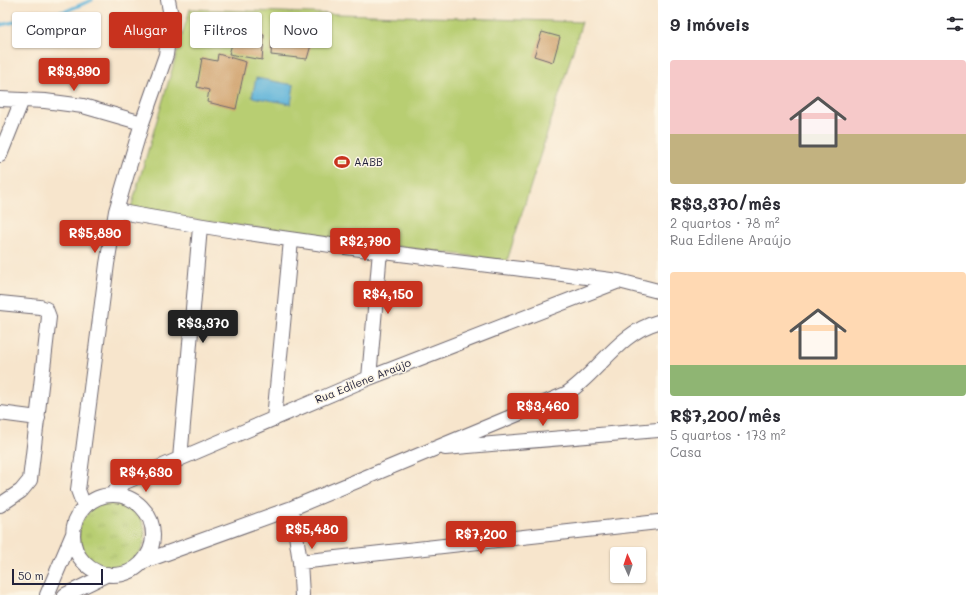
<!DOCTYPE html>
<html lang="pt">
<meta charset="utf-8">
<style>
body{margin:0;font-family:Mali,sans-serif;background:#f7f7f7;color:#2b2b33;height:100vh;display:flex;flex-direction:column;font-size:15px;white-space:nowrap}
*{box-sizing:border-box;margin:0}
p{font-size:13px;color:#7c7c81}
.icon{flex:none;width:22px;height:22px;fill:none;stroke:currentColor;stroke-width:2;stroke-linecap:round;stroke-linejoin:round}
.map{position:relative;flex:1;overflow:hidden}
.details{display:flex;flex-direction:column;background:#fff;width:320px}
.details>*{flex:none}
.banner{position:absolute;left:12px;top:12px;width:380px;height:36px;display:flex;gap:8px}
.needle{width:26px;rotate:357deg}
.buttons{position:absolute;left:610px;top:547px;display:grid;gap:8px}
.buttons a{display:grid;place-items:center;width:36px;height:36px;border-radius:4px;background:#fff;box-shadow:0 1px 3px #0004;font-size:20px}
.scale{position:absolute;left:12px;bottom:10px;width:91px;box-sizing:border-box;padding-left:4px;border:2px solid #22223b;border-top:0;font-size:11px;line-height:14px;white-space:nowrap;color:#22223b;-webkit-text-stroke:3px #fcf5e5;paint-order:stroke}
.price{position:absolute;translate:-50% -34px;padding:0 9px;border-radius:4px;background:#c8321e;color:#fff;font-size:13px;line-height:26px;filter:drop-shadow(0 1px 2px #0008)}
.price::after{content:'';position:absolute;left:50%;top:24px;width:12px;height:9px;margin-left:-6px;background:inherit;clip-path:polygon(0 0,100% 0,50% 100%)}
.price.current{background:#222;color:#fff}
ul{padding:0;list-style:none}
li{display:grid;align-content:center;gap:8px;height:212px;padding:0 12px}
li span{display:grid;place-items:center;height:124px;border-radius:4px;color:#555}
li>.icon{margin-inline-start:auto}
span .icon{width:72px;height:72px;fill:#fffc;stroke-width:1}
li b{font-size:17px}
h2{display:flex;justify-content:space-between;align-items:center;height:48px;padding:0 12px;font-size:17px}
.pill{padding:0 14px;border-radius:4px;background:#fff;box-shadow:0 1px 3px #0004;font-size:14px;line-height:36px}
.pill.current{background:#c8321e;color:#fff}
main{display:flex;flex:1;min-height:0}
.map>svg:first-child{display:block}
.grass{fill:url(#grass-tufts);stroke:#6d7856}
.pitch{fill:#b8ce72;stroke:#6d7856}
.water{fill:#5db3d9;stroke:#406a8a}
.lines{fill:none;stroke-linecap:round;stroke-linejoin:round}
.stream{stroke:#5db3d9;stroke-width:3.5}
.building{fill:#ce9e67}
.street-casing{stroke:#6d666e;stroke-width:16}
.street{stroke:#fff;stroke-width:14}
.labels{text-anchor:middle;stroke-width:3;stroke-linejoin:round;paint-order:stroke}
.poi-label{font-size:11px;fill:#22223b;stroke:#fcf5e5;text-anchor:start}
.street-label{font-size:11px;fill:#22223b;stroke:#fcf5e5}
</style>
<main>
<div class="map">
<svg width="658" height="595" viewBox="0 0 658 595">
<defs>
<pattern id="grass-tufts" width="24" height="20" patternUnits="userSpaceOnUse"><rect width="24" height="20" fill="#b8ce72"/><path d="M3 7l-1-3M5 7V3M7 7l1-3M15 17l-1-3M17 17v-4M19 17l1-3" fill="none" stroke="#9eb164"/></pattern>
</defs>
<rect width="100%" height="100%" fill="#fcf5e5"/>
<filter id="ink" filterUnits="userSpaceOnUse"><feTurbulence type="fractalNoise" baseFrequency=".025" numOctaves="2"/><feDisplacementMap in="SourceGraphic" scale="8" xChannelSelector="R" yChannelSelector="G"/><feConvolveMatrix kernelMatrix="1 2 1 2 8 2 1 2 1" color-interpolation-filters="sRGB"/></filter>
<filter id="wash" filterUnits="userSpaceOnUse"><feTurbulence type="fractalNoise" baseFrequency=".012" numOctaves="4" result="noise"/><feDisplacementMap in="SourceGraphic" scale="16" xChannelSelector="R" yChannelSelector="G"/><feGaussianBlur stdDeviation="0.9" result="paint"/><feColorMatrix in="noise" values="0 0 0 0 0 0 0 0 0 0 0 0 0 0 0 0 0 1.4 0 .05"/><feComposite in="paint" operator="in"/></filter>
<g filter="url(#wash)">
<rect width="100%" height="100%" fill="#f7e5cc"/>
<path class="grass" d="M79 535a33 33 0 1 1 66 0a33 33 0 1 1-66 0Z"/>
<path class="pitch" d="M 190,9 L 582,22 L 507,261 L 130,211 Z"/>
<path class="water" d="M 256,78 L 294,85 L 291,104 L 252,97 Z"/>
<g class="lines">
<path class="stream" d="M 0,25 L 66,11 L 92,0"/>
</g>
<g id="blocks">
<path class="building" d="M 236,31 L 264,35 L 262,60 L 229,54 Z
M 542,32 L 560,37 L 553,62 L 534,56 Z
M 272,40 L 311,45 L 307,59 L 271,55 Z
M 218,54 L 246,62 L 236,109 L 207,102 L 209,90 L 197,87 L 202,58 L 217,61 Z"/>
</g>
</g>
<g filter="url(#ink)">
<use href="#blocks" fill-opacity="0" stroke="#6d666e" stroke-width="1"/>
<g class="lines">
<defs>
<path id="street" d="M 0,99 L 45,101 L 83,106 L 142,123
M 0,155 L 22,100
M 116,211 C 283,242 451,260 619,281 L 658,291
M 0,303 L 40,307 L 46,309 L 49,317 L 30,480 L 21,491 L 0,505
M 369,378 L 380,251
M 0,413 L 38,418
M 274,419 L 291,240
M 445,448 L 658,430
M 180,459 L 200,227
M 113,494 L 123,483 L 369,378 L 619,281
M73 535a40 40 0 1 1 80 0a40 40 0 1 1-80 0Z
M 84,506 L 78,490 L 107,264 L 116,211 L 142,123 L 166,55 L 171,16 L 168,0
M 292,508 L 300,562 L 302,595
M 142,562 L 292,508 L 566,394 C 599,372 618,333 658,322
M 300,562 L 658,522
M 47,595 L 73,534
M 65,595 L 108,574"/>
</defs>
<use href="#street" class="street-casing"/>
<use href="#street" class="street"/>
</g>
</g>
<defs>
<symbol id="stadium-bare" viewBox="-9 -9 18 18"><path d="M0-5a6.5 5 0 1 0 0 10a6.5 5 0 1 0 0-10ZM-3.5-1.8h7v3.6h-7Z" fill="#c8321e" stroke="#fcf5e5" stroke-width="2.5" paint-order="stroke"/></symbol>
</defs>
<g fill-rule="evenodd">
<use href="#stadium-bare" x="331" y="151" width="22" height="22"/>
</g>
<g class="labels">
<g class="poi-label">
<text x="354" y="166">AABB</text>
</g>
<g class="street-label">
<text transform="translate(363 381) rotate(-22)" y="4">Rua Edilene Araújo</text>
</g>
</g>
</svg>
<div class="buttons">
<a><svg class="needle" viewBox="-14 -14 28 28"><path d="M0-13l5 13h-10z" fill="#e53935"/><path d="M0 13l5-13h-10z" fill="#7c7c81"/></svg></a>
</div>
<div class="scale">50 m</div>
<b class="price" style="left:74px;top:92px">R$3,390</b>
<b class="price" style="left:95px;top:254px">R$5,890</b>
<b class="price" style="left:365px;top:262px">R$2,790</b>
<b class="price" style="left:388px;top:315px">R$4,150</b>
<b class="price current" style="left:203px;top:344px">R$3,370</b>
<b class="price" style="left:543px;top:427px">R$3,460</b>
<b class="price" style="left:146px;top:493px">R$4,630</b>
<b class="price" style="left:312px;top:550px">R$5,480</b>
<b class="price" style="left:481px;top:555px">R$7,200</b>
<div class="banner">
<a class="pill">Comprar</a>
<a class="pill current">Alugar</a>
<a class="pill">Filtros</a>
<a class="pill">Novo</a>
</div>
</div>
<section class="details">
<h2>9 imóveis<svg class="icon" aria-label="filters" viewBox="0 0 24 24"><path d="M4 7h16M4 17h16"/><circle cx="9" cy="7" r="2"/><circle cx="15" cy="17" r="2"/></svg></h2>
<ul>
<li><span style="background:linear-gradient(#f6c9c9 60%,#c2b280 0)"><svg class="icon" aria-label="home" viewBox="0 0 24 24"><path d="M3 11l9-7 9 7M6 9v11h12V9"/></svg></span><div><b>R$3,370/mês</b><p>2 quartos · 78 m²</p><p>Rua Edilene Araújo</p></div></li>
<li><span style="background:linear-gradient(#ffd9b3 75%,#8fb573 0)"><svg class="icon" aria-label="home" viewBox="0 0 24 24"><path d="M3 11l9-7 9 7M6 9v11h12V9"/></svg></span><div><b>R$7,200/mês</b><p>5 quartos · 173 m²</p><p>Casa</p></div></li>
</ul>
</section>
</main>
